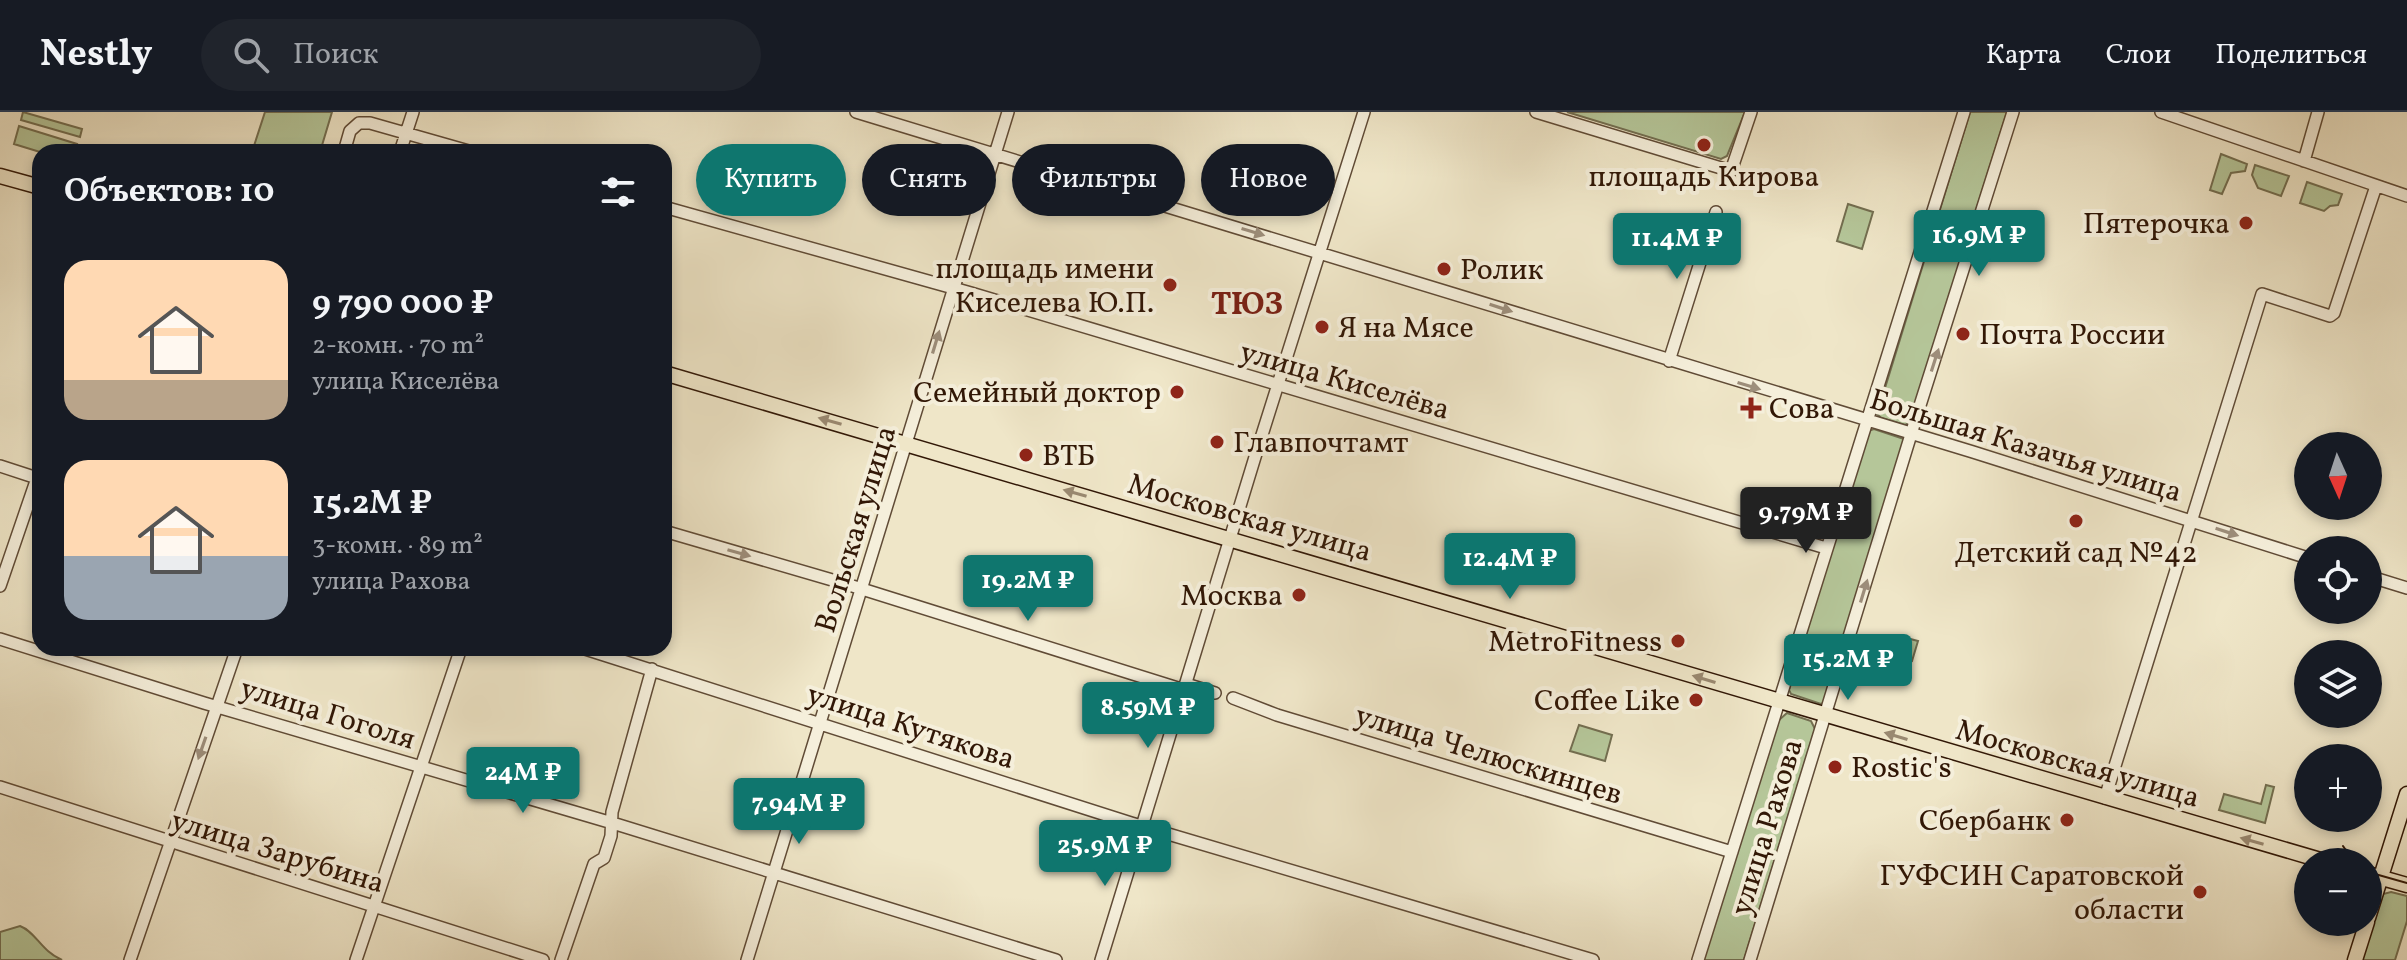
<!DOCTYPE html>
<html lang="ru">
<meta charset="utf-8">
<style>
body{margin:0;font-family:Vollkorn,serif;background:#20242c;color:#f1f3f6;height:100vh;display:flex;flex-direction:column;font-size:30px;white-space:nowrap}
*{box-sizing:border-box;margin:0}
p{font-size:26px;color:#9ea1a6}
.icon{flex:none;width:44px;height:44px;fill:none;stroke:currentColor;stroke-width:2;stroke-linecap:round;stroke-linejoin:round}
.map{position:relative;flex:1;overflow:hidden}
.sheet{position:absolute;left:32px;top:32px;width:640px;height:512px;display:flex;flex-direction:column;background:#171b24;border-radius:24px;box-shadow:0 4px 12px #0003}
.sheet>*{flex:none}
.top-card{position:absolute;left:696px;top:32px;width:760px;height:72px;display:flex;gap:16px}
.needle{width:52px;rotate:177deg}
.fabs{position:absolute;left:2294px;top:320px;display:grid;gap:16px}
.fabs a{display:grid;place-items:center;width:88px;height:88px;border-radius:50%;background:#171b24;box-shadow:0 4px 12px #0003;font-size:40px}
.price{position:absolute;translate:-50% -68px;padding:0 18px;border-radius:8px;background:#0f766e;color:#fff;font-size:26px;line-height:52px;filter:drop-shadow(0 2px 4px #0008)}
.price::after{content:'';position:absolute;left:50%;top:48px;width:24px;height:18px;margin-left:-12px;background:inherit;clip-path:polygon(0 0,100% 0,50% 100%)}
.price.selected{background:#222;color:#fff}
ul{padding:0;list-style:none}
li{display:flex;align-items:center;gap:24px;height:200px;padding:0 32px}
li span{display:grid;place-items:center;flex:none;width:224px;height:160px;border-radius:24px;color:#555}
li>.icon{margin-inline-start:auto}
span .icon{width:96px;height:96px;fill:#fffc;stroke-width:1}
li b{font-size:34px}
h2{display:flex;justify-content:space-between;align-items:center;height:96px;padding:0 32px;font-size:34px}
.pill{padding:0 28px;border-radius:36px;background:#171b24;box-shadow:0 4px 12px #0003;font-size:28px;line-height:72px}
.pill.selected{background:#0f766e;color:#fff}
header{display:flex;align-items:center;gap:48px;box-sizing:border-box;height:112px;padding:0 40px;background:#171b24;border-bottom:2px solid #363941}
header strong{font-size:38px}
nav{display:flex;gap:44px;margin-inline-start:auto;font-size:28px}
.search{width:560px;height:72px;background:#20242c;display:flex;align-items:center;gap:20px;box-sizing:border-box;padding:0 28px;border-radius:44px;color:#9ea1a6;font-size:30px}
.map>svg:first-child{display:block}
.green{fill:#b5c699;stroke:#736e50;stroke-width:2}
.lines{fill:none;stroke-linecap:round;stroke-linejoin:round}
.minor-casing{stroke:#604b36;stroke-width:14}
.major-casing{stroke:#311706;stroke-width:17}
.minor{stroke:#f5efdb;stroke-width:11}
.major{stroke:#efe6c8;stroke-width:14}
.tram{stroke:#311706;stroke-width:2}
.oneway{fill:#9d8e7b}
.oneway2{fill:#9a8971}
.poi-dot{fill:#8f2418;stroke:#f5efdb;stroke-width:3}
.labels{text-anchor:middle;stroke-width:8;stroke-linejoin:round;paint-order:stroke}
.poi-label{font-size:30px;fill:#311706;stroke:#f5efdb;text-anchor:end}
.street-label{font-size:30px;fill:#311706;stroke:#f5efdb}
.neighbourhood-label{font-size:32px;font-weight:bold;fill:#7a1f14;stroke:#f5efdb}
</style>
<header>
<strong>Nestly</strong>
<div class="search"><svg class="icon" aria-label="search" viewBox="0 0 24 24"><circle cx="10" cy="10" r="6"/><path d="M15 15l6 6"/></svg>Поиск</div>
<nav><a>Карта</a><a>Слои</a><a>Поделиться</a></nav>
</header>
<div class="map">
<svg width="2407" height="848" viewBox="0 0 2407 848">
<rect width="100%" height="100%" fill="#efe6c8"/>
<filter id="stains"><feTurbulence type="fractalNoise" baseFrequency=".0025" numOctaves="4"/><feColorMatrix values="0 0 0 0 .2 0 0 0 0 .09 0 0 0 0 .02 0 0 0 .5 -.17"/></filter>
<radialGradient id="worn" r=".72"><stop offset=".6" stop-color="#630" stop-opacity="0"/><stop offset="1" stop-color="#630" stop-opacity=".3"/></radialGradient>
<path class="green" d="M 23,0 L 82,17 L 80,25 L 21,8 Z
M 265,0 L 332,0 L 320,40 L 252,40 Z
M 1567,0 L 1745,0 L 1727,44 L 1721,47 Z
M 1970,0 L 2007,0 L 1909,311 L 1905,313 L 1881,306 L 1877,302 Z
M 19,14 L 77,32 L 74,40 L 40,40 L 14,32 Z
M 2221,42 L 2247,52 L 2245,59 L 2231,61 L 2222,82 L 2210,78 Z
M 2255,53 L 2289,64 L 2281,84 L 2258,76 L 2252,63 Z
M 2307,70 L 2342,82 L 2338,93 L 2330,94 L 2324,99 L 2300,91 Z
M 1848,92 L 1873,100 L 1862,137 L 1837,129 Z
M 1874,317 L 1904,327 L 1824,591 L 1821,592 L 1791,582 L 1789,578 L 1868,319 Z
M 1899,524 L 1918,529 L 1912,549 L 1893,543 Z
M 1787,601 L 1811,609 L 1815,617 L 1744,848 L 1703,848 L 1779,608 Z
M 1579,613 L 1612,623 L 1605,649 L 1570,639 Z
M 2266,673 L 2274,675 L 2265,711 L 2219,698 L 2224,682 L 2261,692 Z
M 2391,780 L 2407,784 L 2407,809 L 2395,848 L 2362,848 L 2383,782 Z
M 20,814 C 36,820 41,839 62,848 L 0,848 L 0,820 Z"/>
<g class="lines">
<defs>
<path id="minor" d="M 856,0 L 1973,340 L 2308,446
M 1536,0 L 1731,59 L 1751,0
M 2161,0 L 2407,84
M 344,40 L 350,19 L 359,11 L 370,11 L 472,40
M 400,40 L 413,0
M 2304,49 L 2318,0
M 664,95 L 971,181 L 1826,436
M 1669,249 L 1716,100
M 0,354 L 40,367
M 664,419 L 846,472 L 1184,578
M 2368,464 L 2407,476
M 0,474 L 37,366
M 0,527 L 204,591 L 619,713 L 1056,848
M 582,536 L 1131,711 L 1593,848
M 1186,572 L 1215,581
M 1233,586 L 1277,603 L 1732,740
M 0,675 L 543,848
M 2105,686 L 2262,182 L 2330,204 L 2334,201 L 2376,74
M 130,848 L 237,536
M 356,848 L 461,536
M 561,848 L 594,752 L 604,746 L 611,724 L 612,700 L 652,557
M 747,848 L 1008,0
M 1101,848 L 1255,345 L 1364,0
M 1698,848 L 1964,0
M 1750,848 L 1916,306 L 2013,0"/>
<path id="major" d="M 0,64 L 40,75
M 664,261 L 2327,750
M 2368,762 L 2407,773
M 2368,806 L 2407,682
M 2355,848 L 2367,810"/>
</defs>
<use href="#minor" class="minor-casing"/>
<use href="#major" class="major-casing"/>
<use href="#minor" class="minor"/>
<use href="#major" class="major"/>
<path class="tram" d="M 2343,734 L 2354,750
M 2368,760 L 2407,771"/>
</g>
<defs><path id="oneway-solid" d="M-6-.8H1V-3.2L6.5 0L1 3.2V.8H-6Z" transform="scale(2)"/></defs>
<g class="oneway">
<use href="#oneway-solid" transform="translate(1253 120) rotate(17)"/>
<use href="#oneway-solid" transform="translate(1501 196) rotate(18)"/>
<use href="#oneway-solid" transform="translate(936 230) rotate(-73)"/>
<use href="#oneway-solid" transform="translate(1935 248) rotate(-72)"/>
<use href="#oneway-solid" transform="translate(1749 274) rotate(17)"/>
<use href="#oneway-solid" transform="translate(2227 420) rotate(18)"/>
<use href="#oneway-solid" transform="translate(739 441) rotate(16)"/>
<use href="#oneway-solid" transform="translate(1864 479) rotate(-73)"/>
<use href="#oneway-solid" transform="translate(202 636) rotate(109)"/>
</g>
<g class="oneway2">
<use href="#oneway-solid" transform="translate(830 309) rotate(-164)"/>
<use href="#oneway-solid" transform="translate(1075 381) rotate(-164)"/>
<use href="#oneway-solid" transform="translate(1704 567) rotate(-163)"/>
<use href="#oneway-solid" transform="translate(1896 624) rotate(-163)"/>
<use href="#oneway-solid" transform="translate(2252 729) rotate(-164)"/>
</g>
<g class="poi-dot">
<circle cx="1704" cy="33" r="8"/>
<circle cx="2246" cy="111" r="8"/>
<circle cx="1444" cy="157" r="8"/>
<circle cx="1170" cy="173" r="8"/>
<circle cx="1322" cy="215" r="8"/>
<circle cx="1963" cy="222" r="8"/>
<circle cx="1177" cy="280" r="8"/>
<path d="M1747 284h8v8h8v8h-8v8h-8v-8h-8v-8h8z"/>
<circle cx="1217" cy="330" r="8"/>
<circle cx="1026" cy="343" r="8"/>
<circle cx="2076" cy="409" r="8"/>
<circle cx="1299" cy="483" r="8"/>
<circle cx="1678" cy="529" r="8"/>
<circle cx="1696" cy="588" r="8"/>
<circle cx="1835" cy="655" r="8"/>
<circle cx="2067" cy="708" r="8"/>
<circle cx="2200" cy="780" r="8"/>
</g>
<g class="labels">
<g class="poi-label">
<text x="1704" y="74" text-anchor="middle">площадь Кирова</text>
<text x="2230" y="121">Пятерочка</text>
<text x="1154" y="166">площадь имени<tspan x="1154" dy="34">Киселева Ю.П.</tspan></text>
<text x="1460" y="167" text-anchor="start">Ролик</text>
<text x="1338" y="225" text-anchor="start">Я на Мясе</text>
<text x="1979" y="232" text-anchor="start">Почта России</text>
<text x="1161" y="290">Семейный доктор</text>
<text x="1769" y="306" text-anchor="start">Сова</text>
<text x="1233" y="340" text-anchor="start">Главпочтамт</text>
<text x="1042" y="353" text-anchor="start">ВТБ</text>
<text x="2076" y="450" text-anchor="middle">Детский сад №42</text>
<text x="1283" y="493">Москва</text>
<text x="1662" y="539">MetroFitness</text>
<text x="1680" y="598">Coffee Like</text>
<text x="1851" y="665" text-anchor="start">Rostic's</text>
<text x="2051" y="718">Сбербанк</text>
<text x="2184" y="773">ГУФСИН Саратовской<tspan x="2184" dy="34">области</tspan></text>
</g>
<g class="street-label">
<text transform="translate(1345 268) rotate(16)" y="10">улица Киселёва</text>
<text transform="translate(2026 333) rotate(17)" y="10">Большая Казачья улица</text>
<text transform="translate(1250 405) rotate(16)" y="10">Московская улица</text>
<text transform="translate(855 417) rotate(-73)" y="10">Вольская улица</text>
<text transform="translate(328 601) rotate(17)" y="10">улица Гоголя</text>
<text transform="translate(911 614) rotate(18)" y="10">улица Кутякова</text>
<text transform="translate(1489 642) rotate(17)" y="10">улица Челюскинцев</text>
<text transform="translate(2078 651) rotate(16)" y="10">Московская улица</text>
<text transform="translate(1766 715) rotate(-73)" y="10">улица Рахова</text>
<text transform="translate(278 739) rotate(17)" y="10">улица Зарубина</text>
</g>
<g class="neighbourhood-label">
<text x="1247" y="202">ТЮЗ</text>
</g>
</g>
<rect width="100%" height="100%" filter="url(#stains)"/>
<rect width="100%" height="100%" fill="url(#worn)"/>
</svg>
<div class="fabs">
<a><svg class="needle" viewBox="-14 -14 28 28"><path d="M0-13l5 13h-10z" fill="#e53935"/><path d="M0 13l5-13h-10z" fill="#9ea1a6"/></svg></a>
<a><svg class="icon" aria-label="locate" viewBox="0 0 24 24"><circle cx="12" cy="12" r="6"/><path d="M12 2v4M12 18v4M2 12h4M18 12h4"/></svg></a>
<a><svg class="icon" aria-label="layers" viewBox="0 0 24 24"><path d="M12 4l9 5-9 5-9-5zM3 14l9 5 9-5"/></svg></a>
<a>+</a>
<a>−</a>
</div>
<b class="price" style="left:1979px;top:166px">16.9M ₽</b>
<b class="price" style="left:1677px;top:169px">11.4M ₽</b>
<b class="price selected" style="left:1806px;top:443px">9.79M ₽</b>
<b class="price" style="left:1510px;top:489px">12.4M ₽</b>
<b class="price" style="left:1028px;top:511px">19.2M ₽</b>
<b class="price" style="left:1848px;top:590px">15.2M ₽</b>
<b class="price" style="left:1148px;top:638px">8.59M ₽</b>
<b class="price" style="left:523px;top:703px">24M ₽</b>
<b class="price" style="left:799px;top:734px">7.94M ₽</b>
<b class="price" style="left:1105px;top:776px">25.9M ₽</b>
<div class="top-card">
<a class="pill selected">Купить</a>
<a class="pill">Снять</a>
<a class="pill">Фильтры</a>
<a class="pill">Новое</a>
</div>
<section class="sheet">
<h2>Объектов: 10<svg class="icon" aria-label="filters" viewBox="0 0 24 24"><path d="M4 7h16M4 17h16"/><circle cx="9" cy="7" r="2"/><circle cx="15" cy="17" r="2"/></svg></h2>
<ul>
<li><span style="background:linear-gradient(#ffd9b3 75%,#b9a48a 0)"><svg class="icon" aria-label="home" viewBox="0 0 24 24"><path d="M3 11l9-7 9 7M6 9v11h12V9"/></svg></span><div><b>9 790 000 ₽</b><p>2-комн. · 70 m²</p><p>улица Киселёва</p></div></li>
<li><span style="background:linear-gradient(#ffd9b3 60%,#9aa5b1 0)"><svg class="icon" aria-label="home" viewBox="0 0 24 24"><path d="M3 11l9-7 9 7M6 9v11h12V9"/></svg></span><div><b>15.2M ₽</b><p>3-комн. · 89 m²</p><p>улица Рахова</p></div></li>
</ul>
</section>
</div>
